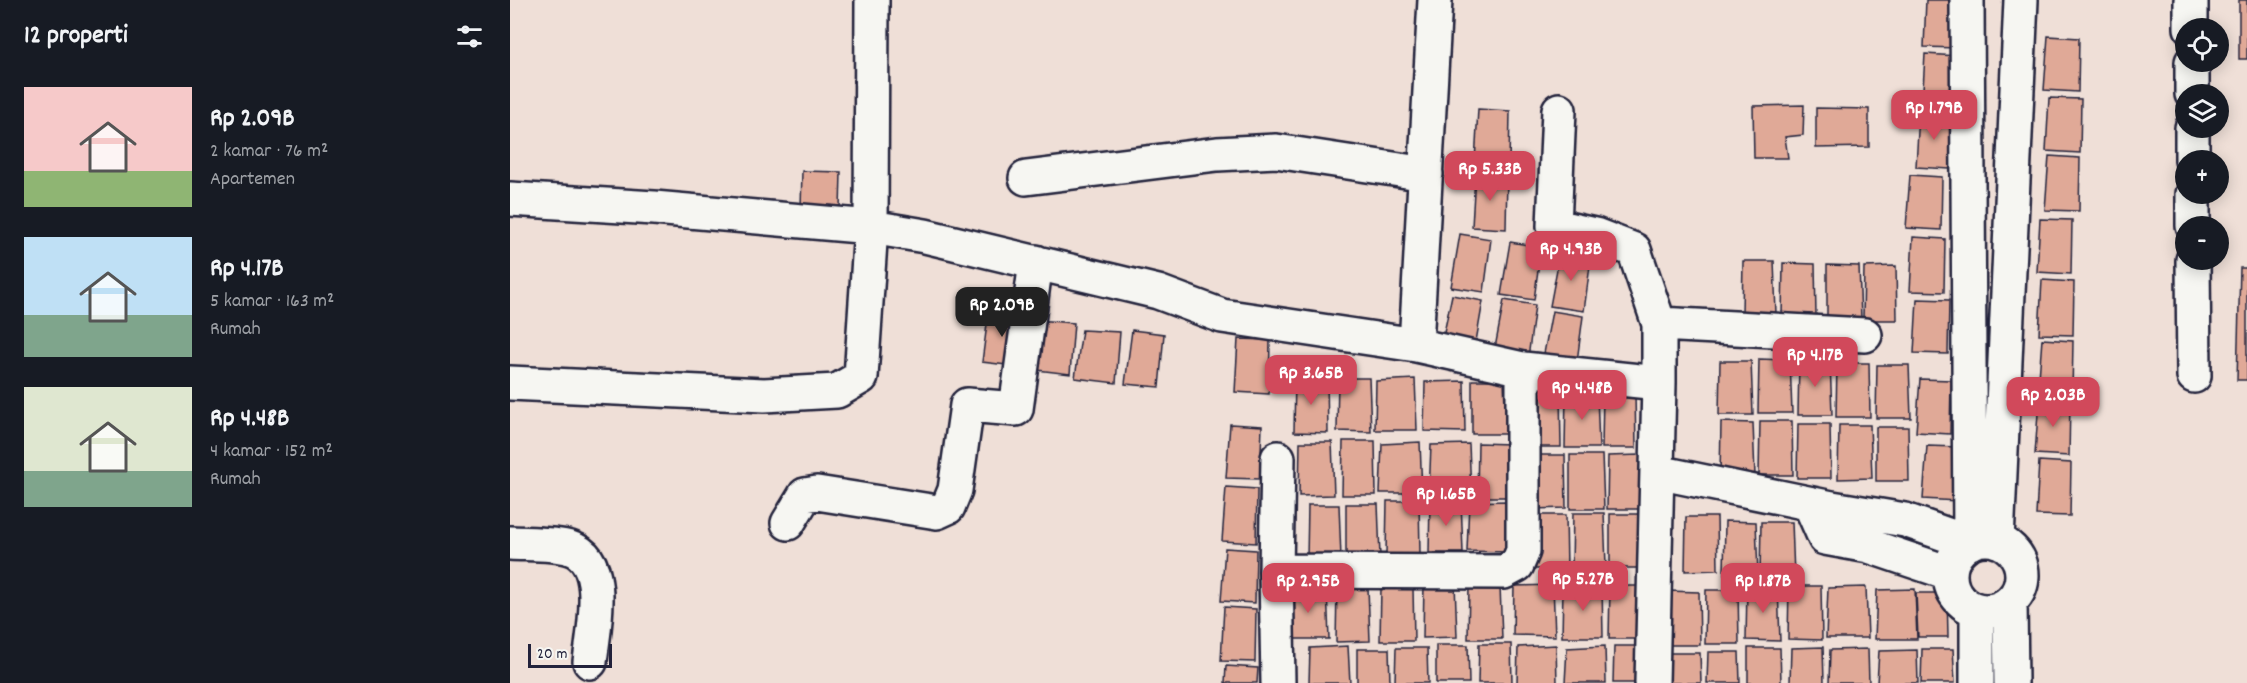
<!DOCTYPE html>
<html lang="id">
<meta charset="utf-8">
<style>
body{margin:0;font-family:Dekko,sans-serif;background:#242831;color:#f1f3f6;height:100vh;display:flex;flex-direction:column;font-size:22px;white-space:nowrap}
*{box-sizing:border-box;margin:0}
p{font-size:20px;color:#9ea1a6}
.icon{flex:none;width:33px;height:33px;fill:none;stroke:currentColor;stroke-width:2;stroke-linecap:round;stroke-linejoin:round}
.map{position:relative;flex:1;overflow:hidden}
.details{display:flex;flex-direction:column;background:#171b24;width:510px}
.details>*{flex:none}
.fabs{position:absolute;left:1665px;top:18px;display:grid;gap:12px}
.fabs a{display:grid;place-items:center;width:54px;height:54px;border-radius:50%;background:#171b24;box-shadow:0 3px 15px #0003;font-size:30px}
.scale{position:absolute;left:18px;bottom:15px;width:84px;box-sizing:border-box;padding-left:6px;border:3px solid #22223b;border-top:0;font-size:16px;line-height:21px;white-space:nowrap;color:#22223b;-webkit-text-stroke:4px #f6f6f2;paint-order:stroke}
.price{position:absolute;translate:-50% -51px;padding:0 14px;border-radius:12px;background:#d1495b;color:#fff;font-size:20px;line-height:39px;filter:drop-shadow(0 2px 3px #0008)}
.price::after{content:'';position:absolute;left:50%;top:36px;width:18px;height:14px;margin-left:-9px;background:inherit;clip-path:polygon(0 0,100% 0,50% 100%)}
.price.current{background:#222;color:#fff}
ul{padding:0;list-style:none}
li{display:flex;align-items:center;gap:18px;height:150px;padding:0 24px}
li span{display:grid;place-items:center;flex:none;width:168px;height:120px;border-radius:0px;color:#555}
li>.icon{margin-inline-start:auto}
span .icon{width:72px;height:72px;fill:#fffc;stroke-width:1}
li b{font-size:26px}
h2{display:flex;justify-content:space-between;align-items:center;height:72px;padding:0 24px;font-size:26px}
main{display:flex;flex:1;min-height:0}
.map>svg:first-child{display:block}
.building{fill:#e0a997;stroke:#22223b;stroke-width:1.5}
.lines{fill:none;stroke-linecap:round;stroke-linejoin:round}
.minor-casing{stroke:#22223b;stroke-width:38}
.minor{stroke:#f6f6f2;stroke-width:33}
</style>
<main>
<section class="details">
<h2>12 properti<svg class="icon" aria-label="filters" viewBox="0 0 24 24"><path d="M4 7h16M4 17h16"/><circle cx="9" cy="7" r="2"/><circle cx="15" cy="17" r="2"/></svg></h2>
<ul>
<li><span style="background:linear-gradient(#f6c9c9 70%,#8fb573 0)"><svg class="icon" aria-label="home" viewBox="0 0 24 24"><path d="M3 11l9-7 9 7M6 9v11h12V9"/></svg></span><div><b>Rp 2.09B</b><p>2 kamar · 76 m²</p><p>Apartemen</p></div></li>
<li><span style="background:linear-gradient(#bfe0f5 65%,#7fa58c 0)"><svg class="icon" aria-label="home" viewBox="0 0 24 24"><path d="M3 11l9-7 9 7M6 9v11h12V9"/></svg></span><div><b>Rp 4.17B</b><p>5 kamar · 163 m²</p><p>Rumah</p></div></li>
<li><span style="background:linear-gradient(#dfe7d0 70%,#7fa58c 0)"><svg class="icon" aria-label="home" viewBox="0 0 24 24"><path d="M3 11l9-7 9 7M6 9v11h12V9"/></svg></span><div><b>Rp 4.48B</b><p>4 kamar · 152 m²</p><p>Rumah</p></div></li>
</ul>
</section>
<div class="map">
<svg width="1737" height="683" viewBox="0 0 1737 683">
<rect width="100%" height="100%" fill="#efdfd7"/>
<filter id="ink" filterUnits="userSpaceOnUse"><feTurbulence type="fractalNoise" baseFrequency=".0167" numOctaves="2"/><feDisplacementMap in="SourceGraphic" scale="12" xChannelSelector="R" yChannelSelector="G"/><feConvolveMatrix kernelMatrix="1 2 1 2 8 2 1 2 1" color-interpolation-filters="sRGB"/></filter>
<g filter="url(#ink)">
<path class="building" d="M 1416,0 L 1448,0 L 1448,48 L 1414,47 Z
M 1729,0 L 1737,0 L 1737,59 L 1729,59 Z
M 1538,36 L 1569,38 L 1568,92 L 1534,90 Z
M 1415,54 L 1447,56 L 1446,109 L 1412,108 Z
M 1539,98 L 1571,99 L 1570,153 L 1536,151 Z
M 1294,105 L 1293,135 L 1275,137 L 1278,158 L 1244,158 L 1243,106 Z
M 1306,108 L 1359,109 L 1359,147 L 1306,148 Z
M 968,109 L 1000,111 L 999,164 L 965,162 Z
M 1409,113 L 1441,115 L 1440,169 L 1406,167 Z
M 1539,156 L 1570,158 L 1569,211 L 1535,210 Z
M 292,171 L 331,172 L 330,209 L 291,208 Z
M 965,174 L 997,175 L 996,229 L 962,227 Z
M 1400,175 L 1432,177 L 1431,230 L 1396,228 Z
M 1530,219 L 1562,220 L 1561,274 L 1527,272 Z
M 950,234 L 981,239 L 974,292 L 941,287 Z
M 1403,237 L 1435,239 L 1434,292 L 1400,291 Z
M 1000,242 L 1031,247 L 1024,300 L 991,295 Z
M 1050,253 L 1081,258 L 1074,311 L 1040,306 Z
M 1233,261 L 1264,261 L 1266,314 L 1232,314 Z
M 1273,263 L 1305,264 L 1306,317 L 1272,317 Z
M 1317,265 L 1349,266 L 1351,319 L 1317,319 Z
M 1386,266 L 1387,320 L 1353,320 L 1354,267 Z
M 1730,268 L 1737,268 L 1737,380 L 1727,380 Z
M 1532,280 L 1564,282 L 1563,335 L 1529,334 Z
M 942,295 L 973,301 L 964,353 L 931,347 Z
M 1407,299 L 1439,300 L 1438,354 L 1404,353 Z
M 994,300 L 1025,305 L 1018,358 L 984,353 Z
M 479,309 L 510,312 L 505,366 L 472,362 Z
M 1042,311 L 1073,316 L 1066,369 L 1032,364 Z
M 526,320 L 564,323 L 560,374 L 519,369 Z
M 572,330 L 610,332 L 606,383 L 565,378 Z
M 622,330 L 654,334 L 649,387 L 615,384 Z
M 728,339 L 760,340 L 759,394 L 725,392 Z
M 1532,339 L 1563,341 L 1562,394 L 1528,392 Z
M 1249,359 L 1280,360 L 1282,413 L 1248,413 Z
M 1210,361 L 1241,361 L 1243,415 L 1209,415 Z
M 1289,361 L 1320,361 L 1322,415 L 1288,415 Z
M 1327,363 L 1359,363 L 1360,417 L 1326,417 Z
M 1367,365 L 1399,365 L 1401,418 L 1366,418 Z
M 828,378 L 859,378 L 861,432 L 827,431 Z
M 785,379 L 817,379 L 818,433 L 784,432 Z
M 905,379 L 907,430 L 865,430 L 866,381 Z
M 1410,379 L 1441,380 L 1440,434 L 1406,432 Z
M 962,380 L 994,380 L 996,434 L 962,434 Z
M 954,381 L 955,432 L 914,431 L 915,382 Z
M 1018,393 L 1050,394 L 1051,447 L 1018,447 Z
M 1056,394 L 1087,394 L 1089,448 L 1055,448 Z
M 1093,394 L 1125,394 L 1126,448 L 1092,448 Z
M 1529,400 L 1560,402 L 1559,456 L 1525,454 Z
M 1250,421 L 1282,421 L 1283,475 L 1249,475 Z
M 1211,422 L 1243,423 L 1245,476 L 1210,476 Z
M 720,424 L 752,426 L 750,479 L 716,478 Z
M 1288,424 L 1320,424 L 1321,478 L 1287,478 Z
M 1329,425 L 1360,425 L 1362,478 L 1328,479 Z
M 1366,427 L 1398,427 L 1399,481 L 1366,481 Z
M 833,441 L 865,441 L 866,495 L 832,495 Z
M 790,442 L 822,442 L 824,495 L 789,496 Z
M 910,442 L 912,493 L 870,493 L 872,444 Z
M 968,443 L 999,444 L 1001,497 L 967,497 Z
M 959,444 L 961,495 L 919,495 L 921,445 Z
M 1417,446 L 1448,447 L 1447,501 L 1413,499 Z
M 1023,455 L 1055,455 L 1056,508 L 1022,509 Z
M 1060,455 L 1092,455 L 1094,509 L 1060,509 Z
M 1130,455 L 1131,509 L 1097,509 L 1098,456 Z
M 1529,461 L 1561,463 L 1560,516 L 1526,515 Z
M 716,487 L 747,489 L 746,543 L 712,541 Z
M 920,500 L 951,500 L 953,553 L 919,553 Z
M 877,501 L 909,501 L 910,554 L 876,554 Z
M 997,501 L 999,552 L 957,551 L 959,502 Z
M 836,504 L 868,504 L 870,557 L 836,557 Z
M 798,505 L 829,505 L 831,559 L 797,559 Z
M 1063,513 L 1094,513 L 1096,566 L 1062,567 Z
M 1100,514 L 1132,514 L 1133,568 L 1100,568 Z
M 1024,515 L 1056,515 L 1057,569 L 1023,569 Z
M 1176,517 L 1207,517 L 1208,570 L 1175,571 Z
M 1215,521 L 1246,522 L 1248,575 L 1214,575 Z
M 1251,522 L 1282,522 L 1284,576 L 1250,576 Z
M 715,548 L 746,550 L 745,603 L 711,601 Z
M 914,584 L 945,584 L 947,637 L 913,638 Z
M 1043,585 L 1045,636 L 1003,635 L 1004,586 Z
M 959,586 L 990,586 L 992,639 L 958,639 Z
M 1092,586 L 1093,637 L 1052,637 L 1053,588 Z
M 1100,586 L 1132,586 L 1133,639 L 1099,639 Z
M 1279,586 L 1311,586 L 1312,640 L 1278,639 Z
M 871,587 L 903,588 L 904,641 L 870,641 Z
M 1237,587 L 1268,587 L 1270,641 L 1236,640 Z
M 1356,587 L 1358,638 L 1316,638 L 1318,588 Z
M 817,588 L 819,639 L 777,639 L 779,590 Z
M 827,588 L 858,588 L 860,641 L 826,642 Z
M 1405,589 L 1407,639 L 1365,639 L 1367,590 Z
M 1196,590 L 1228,590 L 1229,644 L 1195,644 Z
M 1157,591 L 1189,592 L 1190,645 L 1156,645 Z
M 1406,593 L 1437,593 L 1438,637 L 1408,637 Z
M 714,607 L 746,609 L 745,662 L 711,661 Z
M 969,644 L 1001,644 L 1002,683 L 968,683 Z
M 926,645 L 958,645 L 959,683 L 926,683 Z
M 1046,645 L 1047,683 L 1007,683 L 1008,647 Z
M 838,646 L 840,683 L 799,683 L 800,648 Z
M 1095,646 L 1096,683 L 1055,683 L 1057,648 Z
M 1104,646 L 1136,646 L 1137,683 L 1103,683 Z
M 1313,647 L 1314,683 L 1280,683 L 1281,648 Z
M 886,648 L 917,648 L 918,683 L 885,683 Z
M 1238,648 L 1270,648 L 1271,683 L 1238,683 Z
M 847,649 L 879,649 L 880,683 L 847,683 Z
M 1358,649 L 1359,683 L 1319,683 L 1320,650 Z
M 1412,649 L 1443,649 L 1445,683 L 1411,683 Z
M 1407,650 L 1408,683 L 1367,683 L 1369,651 Z
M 1198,652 L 1229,652 L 1230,683 L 1197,683 Z
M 1159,653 L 1190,653 L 1191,683 L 1158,683 Z
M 716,666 L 748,668 L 747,683 L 715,683 Z"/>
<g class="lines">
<defs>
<path id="minor" d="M 1681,0 L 1681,28
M 1682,62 L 1682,94
M 1049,110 L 1044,226 L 1085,235 L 1124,250 L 1149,324 L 1149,383 L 1142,683
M 1682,128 L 1682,160
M 516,178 L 707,154 L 766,151 L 916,174
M 1683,194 L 1683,226
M 0,199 L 144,208 L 361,227 L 415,236 L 648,292 L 712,316 L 906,345 L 1013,369 L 1149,383
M 1683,260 L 1684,376
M 1149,324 L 1355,335
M 906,345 L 925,0
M 0,383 L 254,395 L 327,391 L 351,377 L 361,227 L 362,0
M 1147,472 L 1322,508 L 1395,520 L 1460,543 L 1457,0
M 1300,504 L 1315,538 L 1359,546
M 1322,508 L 1359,546 L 1439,573
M 278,523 L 295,495 L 307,493 L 427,512 L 438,507 L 445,490 L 457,405 L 506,409 L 526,262
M1440 575a36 36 0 1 1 72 0a36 36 0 1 1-72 0Z
M 1487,541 L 1511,0
M 0,543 C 18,544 44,543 60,548 C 100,560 83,632 80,662
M 766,571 L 768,458
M 1500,602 L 1501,683
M 1467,610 L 1467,683
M 768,683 L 766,571 L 994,572 L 1007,565 L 1013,551 L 1013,369"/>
</defs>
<use href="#minor" class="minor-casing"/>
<use href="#minor" class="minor"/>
</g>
</g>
</svg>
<div class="fabs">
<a><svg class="icon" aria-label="locate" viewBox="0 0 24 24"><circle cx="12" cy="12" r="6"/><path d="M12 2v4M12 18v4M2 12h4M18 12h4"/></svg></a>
<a><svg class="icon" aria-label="layers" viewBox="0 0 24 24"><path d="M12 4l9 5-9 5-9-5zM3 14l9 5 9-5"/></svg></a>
<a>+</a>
<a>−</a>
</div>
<div class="scale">20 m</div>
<b class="price" style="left:1424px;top:141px">Rp 1.79B</b>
<b class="price" style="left:980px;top:202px">Rp 5.33B</b>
<b class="price" style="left:1061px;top:282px">Rp 4.93B</b>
<b class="price current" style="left:492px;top:338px">Rp 2.09B</b>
<b class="price" style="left:1305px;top:388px">Rp 4.17B</b>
<b class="price" style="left:801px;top:406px">Rp 3.65B</b>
<b class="price" style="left:1072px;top:421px">Rp 4.48B</b>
<b class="price" style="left:1543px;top:428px">Rp 2.03B</b>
<b class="price" style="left:936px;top:527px">Rp 1.65B</b>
<b class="price" style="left:1073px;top:612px">Rp 5.27B</b>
<b class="price" style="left:798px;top:614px">Rp 2.95B</b>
<b class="price" style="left:1253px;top:614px">Rp 1.87B</b>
</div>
</main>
